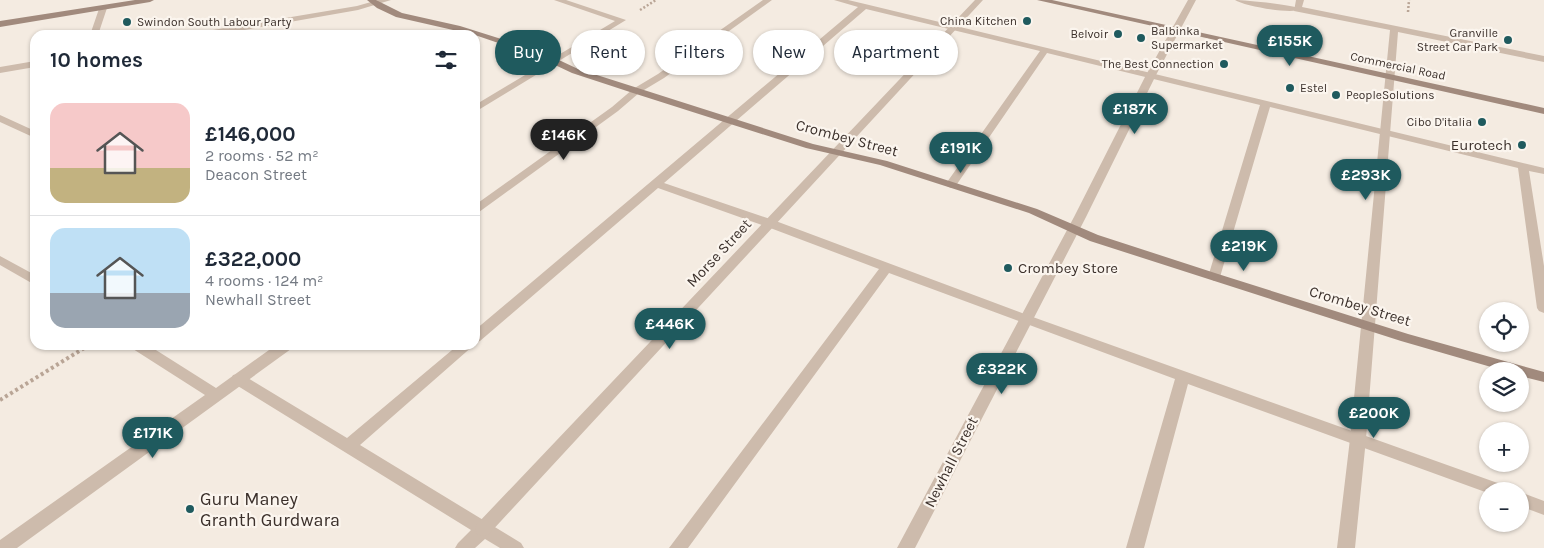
<!DOCTYPE html>
<meta charset="utf-8">
<style>
body{margin:0;font-family:Karla,sans-serif;background:#f2f2f3;color:#1f2937;height:100vh;display:flex;flex-direction:column;font-size:19px;white-space:nowrap}
*{box-sizing:border-box;margin:0}
p{font-size:16px;color:#747a83}
.icon{flex:none;width:28px;height:28px;fill:none;stroke:currentColor;stroke-width:2;stroke-linecap:round;stroke-linejoin:round}
.map{position:relative;flex:1;overflow:hidden}
.sheet{position:absolute;left:30px;top:30px;width:450px;height:320px;display:flex;flex-direction:column;background:#fff;border-radius:15px;box-shadow:0 1px 4px #0004}
.sheet>*{flex:none}
.guide{position:absolute;left:495px;top:30px;width:475px;height:45px;display:flex;gap:10px}
.controls{position:absolute;left:1479px;top:302px;display:grid;gap:10px}
.controls a{display:grid;place-items:center;width:50px;height:50px;border-radius:50%;background:#fff;box-shadow:0 1px 4px #0004;font-size:25px}
.price{position:absolute;translate:-50% -42px;padding:0 11px;border-radius:18px;background:#1f5a5e;color:#fff;font-size:16px;line-height:32px;filter:drop-shadow(0 1px 2px #0008)}
.price::after{content:'';position:absolute;left:50%;top:30px;width:15px;height:11px;margin-left:-8px;background:inherit;clip-path:polygon(0 0,100% 0,50% 100%)}
.price.on{background:#222;color:#fff}
ul{padding:0;list-style:none}
li{display:flex;align-items:center;gap:15px;height:125px;padding:0 20px}
li+li{border-top:1px solid #e0e1e3}
li span{display:grid;place-items:center;flex:none;width:140px;height:100px;border-radius:15px;color:#555}
li>.icon{margin-inline-start:auto}
span .icon{width:60px;height:60px;fill:#fffc;stroke-width:1}
li b{font-size:21px}
h2{display:flex;justify-content:space-between;align-items:center;height:60px;padding:0 20px;font-size:21px}
.chip{padding:0 18px;border-radius:22px;background:#fff;box-shadow:0 1px 4px #0004;font-size:18px;line-height:45px}
.chip.on{background:#1f5a5e;color:#fff}
.map>svg:first-child{display:block}
.lines{fill:none;stroke-linecap:round;stroke-linejoin:round}
.path-far1{stroke:#b9a596;stroke-width:2.5;stroke-dasharray:2 2;stroke-linecap:butt}
.path{stroke:#b9a596;stroke-width:4;stroke-dasharray:3 3;stroke-linecap:butt}
.lane{fill:#cdbbac;fill-rule:evenodd}
.street{fill:#cdbbac;fill-rule:evenodd}
.secondary{fill:#a18a7d;fill-rule:evenodd}
.poi-dot{fill:#1f5a5e;stroke:#fbf5ee;stroke-width:2}
.labels{text-anchor:middle;stroke-width:4.5;stroke-linejoin:round;paint-order:stroke}
.far-poi-label{font-size:12px;fill:#3b302b;stroke:#fbf5ee;text-anchor:end}
.far-street-label{font-size:12px;fill:#3b302b;stroke:#fbf5ee}
.street-label{font-size:15px;fill:#3b302b;stroke:#fbf5ee}
.poi-label{font-size:15px;fill:#3b302b;stroke:#fbf5ee;text-anchor:end}
.near-poi-label{font-size:18px;fill:#3b302b;stroke:#fbf5ee;text-anchor:start}
</style>
<div class="map">
<svg width="1544" height="548" viewBox="0 0 1544 548">
<rect width="100%" height="100%" fill="#f4ebe1"/>
<g class="lines">
<path class="path-far1" d="M 640,10 L 656,0
M 1408,12 L 1409,0"/>
<path class="path" d="M 0,400 L 89,345"/>
<path class="lane" d="M 378,0 L 391,0 L 358,10 L 216,35 L 197,35 L 201,32 L 357,6 Z
M 554,0 L 566,0 L 626,20 L 475,112 L 475,105 L 615,21 Z
M 834,0 L 848,0 L 865,4 L 1544,168 L 1544,174 L 1529,171 L 1544,266 L 1544,313 L 1539,311 L 1537,308 L 1518,168 L 1270,107 L 1220,277 L 1214,281 L 1208,277 L 1260,105 L 1047,53 L 955,187 L 951,188 L 945,185 L 1040,51 L 866,9 L 664,183 L 773,220 L 1030,316 L 1506,486 L 1508,491 L 1488,491 L 1488,493 L 1188,384 L 1144,548 L 1126,548 L 1175,379 L 889,273 L 688,548 L 669,548 L 879,269 L 765,226 L 658,188 L 480,341 L 475,343 L 475,330 L 858,7 Z
M 1235,0 C 1245,0 1296,5 1301,9 C 1293,15 1244,6 1235,0 Z
M 35,61 L 35,67 L 0,73 L 0,67 Z
M 0,115 L 35,131 L 35,138 L 0,122 Z
M 458,345 L 474,345 L 360,445 L 521,543 L 524,548 L 500,548 L 485,539 L 475,548 L 455,548 L 458,543 L 471,530 L 233,383 L 231,379 L 233,375 L 238,374 L 243,375 L 347,438 Z
M 1520,492 L 1544,501 L 1544,515 L 1520,506 Z"/>
<path class="street" d="M 763,0 L 772,0 L 664,78 L 639,93 L 618,111 L 479,212 L 475,214 L 475,205 L 612,107 L 633,89 L 658,74 Z
M 975,0 L 983,0 L 489,534 L 483,536 L 477,534 L 475,529 L 477,524 Z
M 1188,0 L 1196,0 L 1156,75 L 1086,217 L 915,548 L 897,548 L 1074,217 L 1146,75 Z
M 1296,0 L 1304,0 L 1302,7 L 1544,56 L 1544,62 L 1398,32 L 1366,439 L 1355,548 L 1337,548 L 1350,439 L 1390,30 L 1294,11 Z
M 100,6 L 107,8 L 98,35 L 90,35 Z
M 0,256 L 35,275 L 35,285 L 0,265 Z
M 131,345 L 148,345 L 216,388 L 276,345 L 293,345 L 291,349 L 17,548 L 0,548 L 0,540 L 205,395 L 133,349 Z"/>
<path class="secondary" d="M 135,0 L 154,0 L 150,2 L 0,27 L 0,21 Z
M 367,0 L 376,0 L 402,13 L 460,26 L 542,52 L 578,69 L 813,144 L 887,161 L 1037,209 L 1098,235 L 1218,274 L 1408,334 L 1544,372 L 1544,382 L 1520,376 L 1520,371 L 1505,371 L 1401,341 L 1090,241 L 1029,213 L 880,165 L 806,148 L 633,93 L 572,73 L 536,56 L 475,35 L 396,17 L 377,8 Z
M 1037,0 L 1052,0 L 1544,108 L 1544,114 Z"/>
</g>
<g class="poi-dot">
<circle cx="1027" cy="21" r="5"/>
<circle cx="127" cy="22" r="5"/>
<circle cx="1118" cy="34" r="5"/>
<circle cx="1141" cy="38" r="5"/>
<circle cx="1508" cy="40" r="5"/>
<circle cx="1224" cy="64" r="5"/>
<circle cx="1290" cy="88" r="5"/>
<circle cx="1336" cy="95" r="5"/>
<circle cx="1482" cy="122" r="5"/>
<circle cx="1522" cy="145" r="5"/>
<circle cx="1008" cy="268" r="5"/>
<circle cx="190" cy="509" r="5"/>
</g>
<g class="labels">
<g class="far-poi-label">
<text x="1017" y="25">China Kitchen</text>
<text x="137" y="26" text-anchor="start">Swindon South Labour Party</text>
<text x="1151" y="35" text-anchor="start">Balbinka<tspan x="1151" dy="14">Supermarket</tspan></text>
<text x="1498" y="37">Granville<tspan x="1498" dy="14">Street Car Park</tspan></text>
<text x="1108" y="38">Belvoir</text>
<text x="1214" y="68">The Best Connection</text>
<text x="1300" y="92" text-anchor="start">Estel</text>
<text x="1346" y="99" text-anchor="start">PeopleSolutions</text>
<text x="1472" y="126">Cibo D'italia</text>
</g>
<g class="far-street-label">
<text transform="translate(1398 66) rotate(12)" y="4">Commercial Road</text>
</g>
<g class="street-label">
<text transform="translate(847 138) rotate(15)" y="5">Crombey Street</text>
<text transform="translate(719 253) rotate(-47)" y="5">Morse Street</text>
<text transform="translate(1360 306) rotate(17)" y="5">Crombey Street</text>
<text transform="translate(951 462) rotate(-63)" y="5">Newhall Street</text>
</g>
<g class="poi-label">
<text x="1512" y="150">Eurotech</text>
<text x="1018" y="273" text-anchor="start">Crombey Store</text>
</g>
<g class="near-poi-label">
<text x="200" y="505">Guru Maney<tspan x="200" dy="21">Granth Gurdwara</tspan></text>
</g>
</g>
</svg>
<div class="controls">
<a><svg class="icon" aria-label="locate" viewBox="0 0 24 24"><circle cx="12" cy="12" r="6"/><path d="M12 2v4M12 18v4M2 12h4M18 12h4"/></svg></a>
<a><svg class="icon" aria-label="layers" viewBox="0 0 24 24"><path d="M12 4l9 5-9 5-9-5zM3 14l9 5 9-5"/></svg></a>
<a>+</a>
<a>−</a>
</div>
<b class="price" style="left:1290px;top:67px">£155K</b>
<b class="price" style="left:1135px;top:135px">£187K</b>
<b class="price on" style="left:564px;top:161px">£146K</b>
<b class="price" style="left:961px;top:174px">£191K</b>
<b class="price" style="left:1366px;top:201px">£293K</b>
<b class="price" style="left:1244px;top:272px">£219K</b>
<b class="price" style="left:670px;top:350px">£446K</b>
<b class="price" style="left:1002px;top:395px">£322K</b>
<b class="price" style="left:1374px;top:439px">£200K</b>
<b class="price" style="left:153px;top:459px">£171K</b>
<div class="guide">
<a class="chip on">Buy</a>
<a class="chip">Rent</a>
<a class="chip">Filters</a>
<a class="chip">New</a>
<a class="chip">Apartment</a>
</div>
<section class="sheet">
<h2>10 homes<svg class="icon" aria-label="filters" viewBox="0 0 24 24"><path d="M4 7h16M4 17h16"/><circle cx="9" cy="7" r="2"/><circle cx="15" cy="17" r="2"/></svg></h2>
<ul>
<li><span style="background:linear-gradient(#f6c9c9 65%,#c2b280 0)"><svg class="icon" aria-label="home" viewBox="0 0 24 24"><path d="M3 11l9-7 9 7M6 9v11h12V9"/></svg></span><div><b>£146,000</b><p>2 rooms · 52 m²</p><p>Deacon Street</p></div></li>
<li><span style="background:linear-gradient(#bfe0f5 65%,#9aa5b1 0)"><svg class="icon" aria-label="home" viewBox="0 0 24 24"><path d="M3 11l9-7 9 7M6 9v11h12V9"/></svg></span><div><b>£322,000</b><p>4 rooms · 124 m²</p><p>Newhall Street</p></div></li>
</ul>
</section>
</div>
